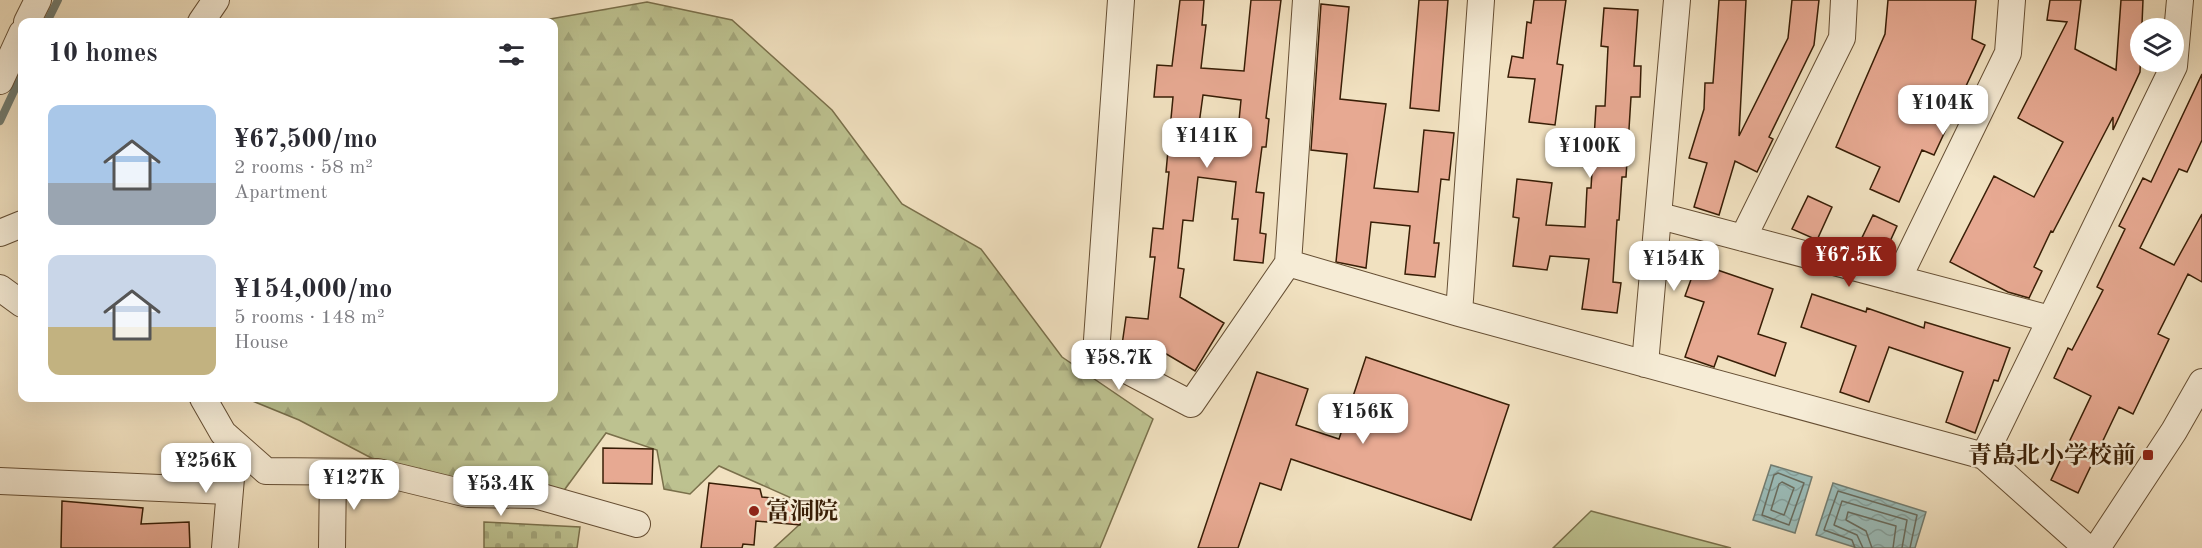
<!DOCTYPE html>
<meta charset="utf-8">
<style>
body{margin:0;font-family:"Old Standard TT","Noto Serif JP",serif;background:#f2f2f3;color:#2b2b33;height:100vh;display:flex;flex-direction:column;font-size:22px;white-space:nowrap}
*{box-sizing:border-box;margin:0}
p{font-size:20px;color:#7c7c81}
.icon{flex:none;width:33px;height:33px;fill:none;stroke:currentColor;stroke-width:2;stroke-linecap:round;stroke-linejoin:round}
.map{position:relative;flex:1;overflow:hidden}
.panel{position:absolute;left:18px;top:18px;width:540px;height:384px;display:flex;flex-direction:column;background:#fff;border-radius:12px;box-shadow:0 6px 24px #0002}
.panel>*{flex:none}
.controls{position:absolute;left:2130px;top:18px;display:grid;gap:12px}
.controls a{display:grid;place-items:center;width:54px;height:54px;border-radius:50%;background:#fff;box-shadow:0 6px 24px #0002;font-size:30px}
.price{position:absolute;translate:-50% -51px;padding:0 14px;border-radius:12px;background:#fff;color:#222;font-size:20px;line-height:39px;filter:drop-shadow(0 2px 3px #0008)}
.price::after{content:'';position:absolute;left:50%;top:36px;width:18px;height:14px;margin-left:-9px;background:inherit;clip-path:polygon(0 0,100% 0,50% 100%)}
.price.selected{background:#8f2418;color:#fff}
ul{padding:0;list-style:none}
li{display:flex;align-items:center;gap:18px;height:150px;padding:0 30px}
li span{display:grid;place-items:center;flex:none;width:168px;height:120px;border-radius:12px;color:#555}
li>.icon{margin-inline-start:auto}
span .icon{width:72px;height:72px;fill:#fffc;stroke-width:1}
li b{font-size:26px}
h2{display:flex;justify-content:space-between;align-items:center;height:72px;padding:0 30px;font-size:26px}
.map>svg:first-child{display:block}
.forest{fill:url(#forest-firs);stroke:#7a704b;stroke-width:1.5}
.cemetery{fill:url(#cemetery-stones);stroke:#7a704b;stroke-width:1.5}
.pitch{fill:#bdc290;stroke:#7a704b;stroke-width:1.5}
.water{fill:url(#water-waves);stroke:#737d71;stroke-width:1.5}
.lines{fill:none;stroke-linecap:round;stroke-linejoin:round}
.shore{stroke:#6a6d5f;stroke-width:1.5}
.stream{stroke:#737d71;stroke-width:8}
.building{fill:#e7a992;stroke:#381e06;stroke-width:1.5;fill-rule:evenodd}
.minor-casing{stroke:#664f34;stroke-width:28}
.minor{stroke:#f6ecd6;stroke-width:26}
.poi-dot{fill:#8f2418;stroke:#f6ecd6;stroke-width:2}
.labels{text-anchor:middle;stroke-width:5;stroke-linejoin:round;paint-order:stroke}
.poi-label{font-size:24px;font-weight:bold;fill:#381e06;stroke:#f6ecd6;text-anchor:end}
</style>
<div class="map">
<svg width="2202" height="548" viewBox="0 0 2202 548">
<defs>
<pattern id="forest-firs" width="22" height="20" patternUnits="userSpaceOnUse" patternTransform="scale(1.5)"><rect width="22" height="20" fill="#bdc290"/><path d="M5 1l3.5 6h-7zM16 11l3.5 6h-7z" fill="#a3a67b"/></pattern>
<pattern id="cemetery-stones" width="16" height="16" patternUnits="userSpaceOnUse" patternTransform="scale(1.5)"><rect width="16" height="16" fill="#bdc290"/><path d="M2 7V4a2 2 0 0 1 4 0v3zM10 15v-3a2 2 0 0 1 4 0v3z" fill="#a3a67b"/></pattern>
<pattern id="water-waves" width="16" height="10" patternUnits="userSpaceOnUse" patternTransform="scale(1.5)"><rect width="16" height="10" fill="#9bbcb8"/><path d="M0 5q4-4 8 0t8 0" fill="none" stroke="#86a19d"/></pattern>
</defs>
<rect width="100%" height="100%" fill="#f1e1c0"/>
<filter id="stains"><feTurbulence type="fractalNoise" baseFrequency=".00333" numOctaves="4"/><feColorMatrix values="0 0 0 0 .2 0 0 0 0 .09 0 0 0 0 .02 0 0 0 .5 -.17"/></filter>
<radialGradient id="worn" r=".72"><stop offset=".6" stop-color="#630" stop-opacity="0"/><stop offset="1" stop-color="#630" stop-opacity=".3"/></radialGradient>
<path class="forest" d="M 647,2 L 732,20 L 832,110 L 902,204 L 981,249 L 1062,357 L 1153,419 L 1100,548 L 774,548 L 799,525 L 798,501 L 719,466 L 690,494 L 664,489 L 657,450 L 606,433 L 552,507 L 459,504 L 299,420 L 245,398 L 554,398 L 554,22 L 533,22 Z"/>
<path class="cemetery" d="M 484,522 L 580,527 L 577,548 L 484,548 Z"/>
<path class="pitch" d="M 1591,511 L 1731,548 L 1553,548 Z"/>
<path class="water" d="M 1771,465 L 1812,477 L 1795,533 L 1753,520 Z
M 1833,483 L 1926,512 L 1915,548 L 1857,548 L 1816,535 Z"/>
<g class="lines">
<path class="shore" d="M 1778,473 L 1804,483 L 1789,525 L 1762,515 L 1774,475 Z
M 1782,482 L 1794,488 L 1784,515 L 1771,510 L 1779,484 Z
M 1855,548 L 1852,540 L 1824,530 L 1838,491 L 1917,515 L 1910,548
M 1863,548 L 1857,535 L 1834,525 L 1842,501 L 1907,520 L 1902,548
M 1872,548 L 1866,531 L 1846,520 L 1848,512 L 1896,526 L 1893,548"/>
<path class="stream" d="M 47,22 L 58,0
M 0,121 L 22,74"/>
</g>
<path class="building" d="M 1180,0 L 1204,0 L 1202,25 L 1206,25 L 1201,68 L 1244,71 L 1251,0 L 1281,0 L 1266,118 L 1269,119 L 1266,147 L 1262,147 L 1256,192 L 1264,193 L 1260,233 L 1266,234 L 1263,263 L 1234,260 L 1238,219 L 1232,219 L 1236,182 L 1198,177 L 1193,221 L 1183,220 L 1178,268 L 1184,269 L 1180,297 L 1224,323 L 1195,371 L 1158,349 L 1122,345 L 1126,317 L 1148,319 L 1155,257 L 1150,257 L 1153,228 L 1163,229 L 1169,172 L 1166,172 L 1173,97 L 1154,97 L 1157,65 L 1172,66 ZM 1203,95 L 1241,100 L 1236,151 L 1196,146 Z
M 1419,0 L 1448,0 L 1439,111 L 1410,108 Z
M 1534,0 L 1566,0 L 1557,64 L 1563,65 L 1555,125 L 1529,122 L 1535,79 L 1508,77 L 1512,56 L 1523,58 L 1527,22 L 1531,23 Z
M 1719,0 L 1746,0 L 1739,136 L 1788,38 L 1792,0 L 1819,0 L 1814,45 L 1769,137 L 1773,139 L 1757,172 L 1735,161 L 1719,215 L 1694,207 L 1707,163 L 1689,158 L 1704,109 L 1705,83 L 1713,83 Z
M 1888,0 L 1976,0 L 1972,39 L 1985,45 L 1934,155 L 1922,150 L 1899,202 L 1870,189 L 1880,167 L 1836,147 L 1885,34 Z
M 2050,0 L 2081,0 L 2075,49 L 2116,70 L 2121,0 L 2143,0 L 2140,72 L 2113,130 L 2113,117 L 2053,232 L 2051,231 L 2034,267 L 2042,271 L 2029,298 L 2008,292 L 1950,262 L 1994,176 L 2034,197 L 2063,142 L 2018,118 L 2067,22 L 2047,20 Z
M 1321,4 L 1349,7 L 1340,99 L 1386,104 L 1374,188 L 1418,192 L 1424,130 L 1454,133 L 1449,180 L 1441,179 L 1434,243 L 1439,243 L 1435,277 L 1405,274 L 1410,226 L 1371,222 L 1366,268 L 1336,262 L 1347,154 L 1311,150 Z
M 1604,8 L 1638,10 L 1634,66 L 1641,66 L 1640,97 L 1631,97 L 1626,177 L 1622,177 L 1619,220 L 1617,220 L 1613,282 L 1621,283 L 1617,313 L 1582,309 L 1589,259 L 1550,256 L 1547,270 L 1513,266 L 1519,218 L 1513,217 L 1517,179 L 1552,183 L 1546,225 L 1585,227 L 1587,188 L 1591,188 L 1596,106 L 1605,106 L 1608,47 L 1601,46 Z
M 2202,74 L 2202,140 L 2187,172 L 2179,169 L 2140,248 L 2174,265 L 2202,214 L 2202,282 L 2188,274 L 2158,334 L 2169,339 L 2133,414 L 2119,407 L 2078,493 L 2051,480 L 2091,396 L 2054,378 L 2068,348 L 2072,350 L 2103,290 L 2097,287 L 2125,229 L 2119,226 L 2143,178 L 2151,182 Z
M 1808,196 L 1832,207 L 1817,240 L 1792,229 Z
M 1873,215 L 1897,226 L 1882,259 L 1857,248 Z
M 1697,263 L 1773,289 L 1758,334 L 1786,343 L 1775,376 L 1718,356 L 1714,367 L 1685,357 L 1704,302 L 1685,296 Z
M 1812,294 L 1866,312 L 1867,308 L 1924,328 L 1925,322 L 2010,348 L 1998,381 L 1994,380 L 1975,433 L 1946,422 L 1963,372 L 1889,347 L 1869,402 L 1840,392 L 1856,346 L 1801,327 Z
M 1366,357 L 1509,405 L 1471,520 L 1291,459 L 1281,490 L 1260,483 L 1238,548 L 1198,548 L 1257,372 L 1308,389 L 1296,425 L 1339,439 Z
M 603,448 L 653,449 L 652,484 L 603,483 Z
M 709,483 L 760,489 L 762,497 L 803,501 L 800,525 L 756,521 L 754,545 L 743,544 L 742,548 L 701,548 Z
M 62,501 L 143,508 L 141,524 L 189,522 L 190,548 L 61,548 Z"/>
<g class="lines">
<defs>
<path id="minor" d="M 1121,0 L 1096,354 L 1191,404 L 1288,263 L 1459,313 L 1984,456 L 2087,548
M 27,22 L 38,0
M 201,22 L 216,0
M 0,81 L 22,33
M 1660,216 L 2050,319
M 0,233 L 22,224
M 1743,238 L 1842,38 L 1844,0
M 1288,263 L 1306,0
M 1898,279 L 2008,53 L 2012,0
M 0,288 L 22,304
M 1459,313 L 1481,0
M 1645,364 L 1677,0
M 203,398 L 223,433 L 266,471 L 378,472 L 468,494 L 535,495 L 637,524
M 1984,456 L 2174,66 L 2180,0
M 0,481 L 228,491
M 225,548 L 234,443
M 332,548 L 333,473
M 2097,548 L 2174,431 L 2202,382"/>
</defs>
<use href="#minor" class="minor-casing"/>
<use href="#minor" class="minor"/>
</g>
<g class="poi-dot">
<rect x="2142" y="449" width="12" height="12" rx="3"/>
<circle cx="754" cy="511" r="6"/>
</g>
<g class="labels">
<g class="poi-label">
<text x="2136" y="463">青島北小学校前</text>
<text x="766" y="519" text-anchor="start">富洞院</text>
</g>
</g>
<rect width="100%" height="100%" filter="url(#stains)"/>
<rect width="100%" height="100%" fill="url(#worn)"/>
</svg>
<div class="controls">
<a><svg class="icon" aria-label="layers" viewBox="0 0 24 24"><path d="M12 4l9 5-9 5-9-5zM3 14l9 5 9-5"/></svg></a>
</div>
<b class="price" style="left:1943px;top:136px">¥104K</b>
<b class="price" style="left:1207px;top:169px">¥141K</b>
<b class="price" style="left:1590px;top:179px">¥100K</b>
<b class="price selected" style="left:1849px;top:288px">¥67.5K</b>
<b class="price" style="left:1674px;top:292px">¥154K</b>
<b class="price" style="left:1119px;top:391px">¥58.7K</b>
<b class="price" style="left:1363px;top:445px">¥156K</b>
<b class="price" style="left:206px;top:494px">¥256K</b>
<b class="price" style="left:354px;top:511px">¥127K</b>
<b class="price" style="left:501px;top:517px">¥53.4K</b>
<section class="panel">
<h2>10 homes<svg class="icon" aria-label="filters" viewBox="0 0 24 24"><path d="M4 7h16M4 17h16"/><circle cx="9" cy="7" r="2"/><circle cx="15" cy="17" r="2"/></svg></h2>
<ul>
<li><span style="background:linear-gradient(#a9c7e8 65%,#9aa5b1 0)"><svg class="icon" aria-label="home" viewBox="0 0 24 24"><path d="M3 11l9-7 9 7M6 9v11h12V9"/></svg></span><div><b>¥67,500/mo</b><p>2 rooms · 58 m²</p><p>Apartment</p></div></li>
<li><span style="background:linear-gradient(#c9d6e8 60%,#c2b280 0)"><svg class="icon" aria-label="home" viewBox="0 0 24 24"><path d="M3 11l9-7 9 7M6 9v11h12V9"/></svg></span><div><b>¥154,000/mo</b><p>5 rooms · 148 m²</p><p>House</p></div></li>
</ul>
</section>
</div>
